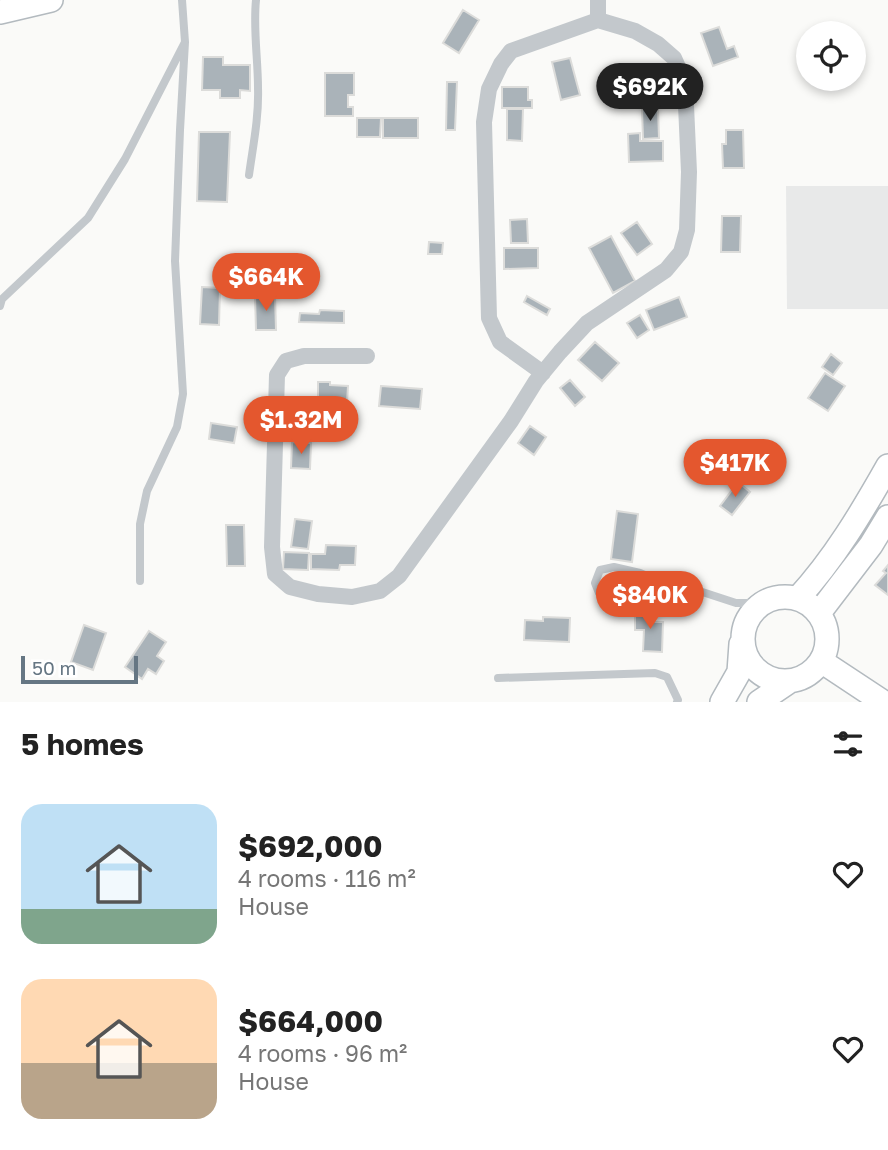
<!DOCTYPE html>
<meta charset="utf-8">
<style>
body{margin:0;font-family:"Golos Text",sans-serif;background:#f2f2f2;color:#222;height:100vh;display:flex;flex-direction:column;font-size:26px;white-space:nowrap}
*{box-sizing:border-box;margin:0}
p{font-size:23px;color:#767676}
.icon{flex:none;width:38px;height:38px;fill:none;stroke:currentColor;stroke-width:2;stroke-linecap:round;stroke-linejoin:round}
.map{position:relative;height:702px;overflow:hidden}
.side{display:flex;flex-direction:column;background:#fff;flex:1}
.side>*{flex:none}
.tools{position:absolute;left:796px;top:21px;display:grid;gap:14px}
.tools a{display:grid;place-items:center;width:70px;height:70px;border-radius:50%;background:#fff;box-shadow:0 4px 10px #0003;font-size:35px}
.scale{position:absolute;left:21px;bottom:18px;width:117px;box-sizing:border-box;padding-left:7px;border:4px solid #657683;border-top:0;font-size:19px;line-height:24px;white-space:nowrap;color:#657683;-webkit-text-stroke:5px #fff;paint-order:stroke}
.price{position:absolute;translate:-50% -60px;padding:0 16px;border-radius:24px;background:#e4572e;color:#fff;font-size:23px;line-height:46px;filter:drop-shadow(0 2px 4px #0008)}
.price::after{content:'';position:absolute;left:50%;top:42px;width:21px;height:16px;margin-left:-10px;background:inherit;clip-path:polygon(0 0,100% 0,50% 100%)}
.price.active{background:#222;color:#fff}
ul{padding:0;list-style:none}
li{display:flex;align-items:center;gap:21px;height:175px;padding:0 21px}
li span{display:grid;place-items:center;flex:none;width:196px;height:140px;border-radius:21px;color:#555}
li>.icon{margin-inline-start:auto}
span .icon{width:84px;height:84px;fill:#fffc;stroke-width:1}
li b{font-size:30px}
h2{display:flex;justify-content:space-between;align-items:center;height:84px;padding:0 21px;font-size:30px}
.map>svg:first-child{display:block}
.built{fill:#e8e9e9}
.building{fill:#aab3b9;stroke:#dcdcda;stroke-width:2}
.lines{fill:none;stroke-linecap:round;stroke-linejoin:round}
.secondary-casing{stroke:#b3babf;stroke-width:26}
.lane{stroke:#c3c8cc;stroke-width:8}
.street{stroke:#c3c8cc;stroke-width:16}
.secondary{stroke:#fff;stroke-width:23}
</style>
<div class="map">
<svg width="888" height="702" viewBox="0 0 888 702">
<rect width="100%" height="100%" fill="#fafaf8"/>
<path class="built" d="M 786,186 L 888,186 L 888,309 L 787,309 Z"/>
<path class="building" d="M 463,10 L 479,20 L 459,53 L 443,43 Z
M 719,27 L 727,49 L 734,46 L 738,57 L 713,66 L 701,33 Z
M 203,57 L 223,57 L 223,65 L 250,65 L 250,91 L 240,90 L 240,98 L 220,98 L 220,90 L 202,90 Z
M 570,58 L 580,95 L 561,100 L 552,62 Z
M 325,73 L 354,73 L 354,95 L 348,95 L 348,107 L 353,107 L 353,116 L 325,116 Z
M 447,82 L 457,82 L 455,130 L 446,130 Z
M 502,87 L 528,87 L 528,100 L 532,100 L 532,108 L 502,108 Z
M 658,108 L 659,138 L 643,139 L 642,109 Z
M 507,109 L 523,109 L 522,141 L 507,140 Z
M 357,118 L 381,118 L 380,137 L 357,137 Z
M 383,118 L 418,118 L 418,138 L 383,138 Z
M 726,130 L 743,130 L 744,168 L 723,168 L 722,144 L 726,144 Z
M 199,132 L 230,132 L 227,202 L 197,201 Z
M 640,133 L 640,141 L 663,141 L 663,161 L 629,162 L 628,134 Z
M 722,216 L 741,216 L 740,252 L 721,252 Z
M 527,219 L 528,243 L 511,243 L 510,220 Z
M 637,222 L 652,244 L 637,255 L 621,233 Z
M 611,236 L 635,281 L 613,293 L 589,248 Z
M 429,242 L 443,243 L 442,254 L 428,254 Z
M 504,248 L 538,248 L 538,268 L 504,269 Z
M 202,287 L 220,288 L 219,325 L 200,324 Z
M 275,295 L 276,330 L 256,330 L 255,296 Z
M 527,296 L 550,309 L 547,315 L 524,302 Z
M 679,297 L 687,317 L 654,330 L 646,310 Z
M 320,310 L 344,311 L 344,323 L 299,322 L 300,313 L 319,314 Z
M 640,315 L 649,330 L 637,338 L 627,323 Z
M 595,342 L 619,363 L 602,381 L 578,360 Z
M 831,354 L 842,363 L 833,375 L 822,367 Z
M 825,373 L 845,386 L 828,411 L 808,398 Z
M 570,380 L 585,397 L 575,406 L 560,388 Z
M 318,382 L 330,382 L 330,385 L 348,386 L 347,403 L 318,402 Z
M 381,386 L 422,389 L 420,409 L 379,406 Z
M 211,423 L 237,427 L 234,443 L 209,439 Z
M 530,426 L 546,437 L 534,455 L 518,443 Z
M 292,442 L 311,443 L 310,469 L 291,468 Z
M 738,482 L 750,492 L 732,515 L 720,506 Z
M 617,511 L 638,514 L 632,562 L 611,559 Z
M 295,519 L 312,521 L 308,549 L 291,547 Z
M 226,525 L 244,525 L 245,566 L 227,566 Z
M 326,545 L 356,546 L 355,565 L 340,565 L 339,570 L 311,569 L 311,554 L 325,554 Z
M 284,552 L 309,553 L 308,570 L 283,569 Z
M 888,565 L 888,595 L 875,585 L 886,573 L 883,571 Z
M 635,612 L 655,612 L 654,622 L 663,622 L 662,652 L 643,651 L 644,630 L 635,630 Z
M 543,617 L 570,618 L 569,642 L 524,640 L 525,620 L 543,621 Z
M 84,625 L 106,633 L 93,670 L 71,662 Z
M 149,631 L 166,642 L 157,656 L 164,661 L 156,674 L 148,669 L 142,679 L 125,667 Z"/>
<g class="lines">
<defs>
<path id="secondary" d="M 0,12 L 51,0
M743 639a42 42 0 1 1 84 0a42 42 0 1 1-84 0Z
M 798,598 C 834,559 862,512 888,466
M 819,613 L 871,545 L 888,517
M 821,661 L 883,702
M 722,702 L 739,672 L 741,644
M 759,702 L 790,681"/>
</defs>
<use href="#secondary" class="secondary-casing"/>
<path class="lane" d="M 249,175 C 253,146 259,117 258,88 C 258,59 253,29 256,0
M 0,306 L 2,299 L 88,218 L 125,159 L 185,42 L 182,0
M 140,581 L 140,524 L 147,491 L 177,427 L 183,394 L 175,261 L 180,130 L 185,42
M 664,583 L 643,590 L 599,593 L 595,583 L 600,570 L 614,567 L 640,573 L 664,583 L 681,585 L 736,603 L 762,603
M 498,678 L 655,673 L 667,677 L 678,700 L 677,702"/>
<path class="street" d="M 598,20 L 598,0
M 367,356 L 304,356 L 286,361 L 277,375 L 272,547 L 275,574 L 290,587 L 318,594 L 352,597 L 380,591 L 399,576 L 511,421 L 536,381 L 560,352 L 587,323 L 666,270 L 681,252 L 687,230 L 689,172 L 685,83 L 674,58 L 658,44 L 635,31 L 598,20 L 511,51 L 501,64 L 489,89 L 484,122 L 489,318 L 500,342 L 543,373"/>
<use href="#secondary" class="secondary"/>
</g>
</svg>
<div class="tools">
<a><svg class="icon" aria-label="locate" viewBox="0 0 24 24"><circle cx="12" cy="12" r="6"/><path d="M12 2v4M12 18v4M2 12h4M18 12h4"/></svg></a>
</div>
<div class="scale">50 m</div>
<b class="price active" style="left:650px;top:123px">$692K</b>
<b class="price" style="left:266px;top:313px">$664K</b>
<b class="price" style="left:301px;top:456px">$1.32M</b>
<b class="price" style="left:735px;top:499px">$417K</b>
<b class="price" style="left:650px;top:631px">$840K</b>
</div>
<section class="side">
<h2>5 homes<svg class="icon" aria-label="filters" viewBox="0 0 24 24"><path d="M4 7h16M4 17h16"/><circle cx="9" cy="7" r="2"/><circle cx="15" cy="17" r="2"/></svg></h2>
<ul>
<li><span style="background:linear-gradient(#bfe0f5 75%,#7fa58c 0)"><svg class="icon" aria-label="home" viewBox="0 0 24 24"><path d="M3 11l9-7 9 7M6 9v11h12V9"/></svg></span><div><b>$692,000</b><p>4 rooms · 116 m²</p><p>House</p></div><svg class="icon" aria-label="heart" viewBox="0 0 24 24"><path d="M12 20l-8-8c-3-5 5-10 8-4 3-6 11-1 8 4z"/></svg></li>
<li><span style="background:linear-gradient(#ffd9b3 60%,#b9a48a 0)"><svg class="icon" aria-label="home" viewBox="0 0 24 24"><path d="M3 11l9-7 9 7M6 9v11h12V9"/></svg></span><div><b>$664,000</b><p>4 rooms · 96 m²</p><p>House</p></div><svg class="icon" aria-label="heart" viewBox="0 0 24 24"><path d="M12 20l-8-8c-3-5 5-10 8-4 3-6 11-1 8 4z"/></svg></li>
</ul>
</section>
